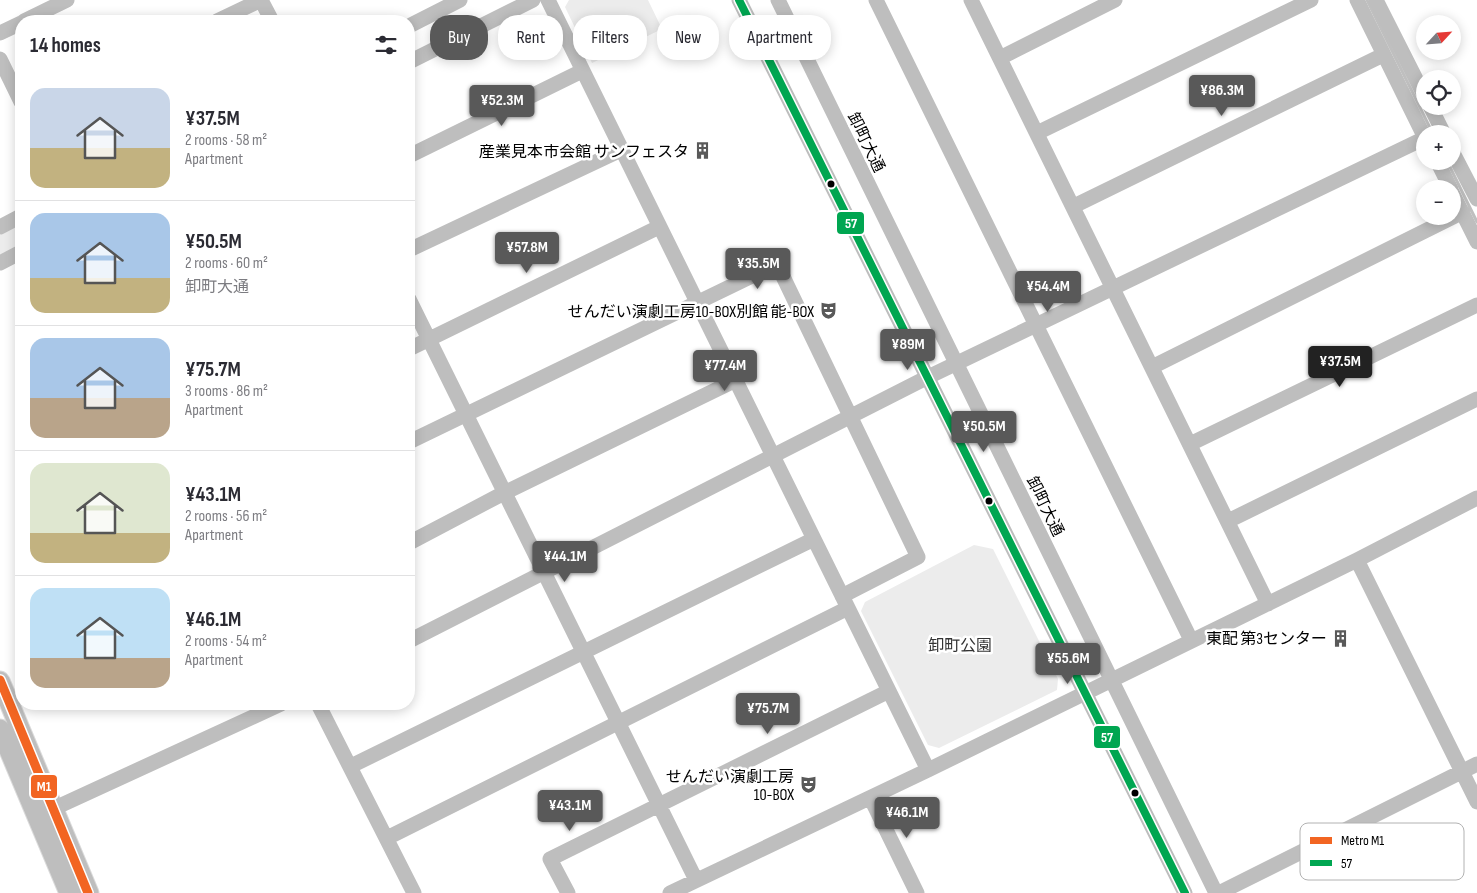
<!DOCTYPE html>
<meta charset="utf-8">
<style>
body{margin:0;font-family:"Sofia Sans Condensed","Noto Sans JP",sans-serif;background:#f7f7f7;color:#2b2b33;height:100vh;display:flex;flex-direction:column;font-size:19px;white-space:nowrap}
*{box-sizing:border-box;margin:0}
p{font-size:16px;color:#7c7c81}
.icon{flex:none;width:28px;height:28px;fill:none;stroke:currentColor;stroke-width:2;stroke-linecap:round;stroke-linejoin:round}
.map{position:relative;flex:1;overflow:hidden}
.side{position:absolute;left:15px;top:15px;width:400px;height:695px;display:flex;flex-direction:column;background:#fff;border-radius:20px;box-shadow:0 2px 12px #0003}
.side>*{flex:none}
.banner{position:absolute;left:430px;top:15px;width:475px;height:45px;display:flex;gap:10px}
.needle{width:32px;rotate:64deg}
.tools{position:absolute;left:1416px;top:15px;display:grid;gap:10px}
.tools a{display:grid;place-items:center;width:45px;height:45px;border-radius:50%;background:#fff;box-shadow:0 2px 12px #0003;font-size:25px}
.price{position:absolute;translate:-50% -42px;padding:0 11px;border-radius:5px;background:#595959;color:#fff;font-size:16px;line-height:32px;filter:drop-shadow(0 1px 2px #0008)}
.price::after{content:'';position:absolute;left:50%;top:30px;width:15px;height:11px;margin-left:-8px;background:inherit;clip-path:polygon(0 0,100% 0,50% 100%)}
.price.active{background:#222;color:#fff}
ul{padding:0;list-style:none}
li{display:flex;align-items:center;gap:15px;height:125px;padding:0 15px}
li+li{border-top:1px solid #e1e1e2}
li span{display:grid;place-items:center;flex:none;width:140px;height:100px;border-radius:15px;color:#555}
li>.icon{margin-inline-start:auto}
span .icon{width:60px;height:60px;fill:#fffc;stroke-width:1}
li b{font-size:21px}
h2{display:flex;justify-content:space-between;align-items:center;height:60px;padding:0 15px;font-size:21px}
.chip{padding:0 18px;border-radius:20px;background:#fff;box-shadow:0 2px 12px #0003;font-size:18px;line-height:45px}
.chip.active{background:#595959;color:#fff}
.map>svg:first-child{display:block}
.green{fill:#ececec}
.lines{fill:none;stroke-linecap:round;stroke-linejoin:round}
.stream{stroke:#bfbfbf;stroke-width:3}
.major-casing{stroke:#dbdbdb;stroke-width:21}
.minor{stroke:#bebebe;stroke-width:15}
.major{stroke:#bebebe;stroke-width:19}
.bus-1-casing{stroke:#fff;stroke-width:11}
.bus-1{stroke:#00a651;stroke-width:8}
.metro-1-casing{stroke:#fff;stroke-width:12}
.metro-1{stroke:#f26522;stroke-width:9}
.bus-dot{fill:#000;stroke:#fff;stroke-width:2}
.labels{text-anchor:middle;stroke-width:5;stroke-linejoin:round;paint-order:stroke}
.street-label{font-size:16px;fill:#000;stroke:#fff}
.poi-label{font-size:16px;fill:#000;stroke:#fff;text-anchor:end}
.park-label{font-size:16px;fill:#333;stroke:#fff}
.key{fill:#fff;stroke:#b2b2b2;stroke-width:1}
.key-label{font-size:14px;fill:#000}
.line-badge{stroke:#fff;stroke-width:2}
.badge-label{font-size:14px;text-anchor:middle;font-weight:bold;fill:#fff}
</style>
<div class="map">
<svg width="1477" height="893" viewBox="0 0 1477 893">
<rect width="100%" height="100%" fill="#fff"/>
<path class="green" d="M 569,0 L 648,0 L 662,29 L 592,63 L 565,7 Z
M 21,224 L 21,246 L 0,256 L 0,235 Z
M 974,545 L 993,549 L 1058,679 L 1057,690 L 939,748 L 928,745 L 861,611 L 865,602 Z"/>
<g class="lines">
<path class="stream" d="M 1367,0 L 1433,134
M 1447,161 L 1477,222"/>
<defs>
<path id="major" d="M 0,681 L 89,893
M 0,729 L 69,893"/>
</defs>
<use href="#major" class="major-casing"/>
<path class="minor" d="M 261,0 L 272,21
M 548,0 L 928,770
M 739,0 L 1185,893
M 778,0 L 1216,893
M 876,0 L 1191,640
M 971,0 L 1268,604
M 1376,0 L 1425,97
M 24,21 L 67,0
M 217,21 L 261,0
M 409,26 L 460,0
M 0,33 L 21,23
M 1000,58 L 1115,0
M 0,59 L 21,102
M 409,62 L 533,0
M 1430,106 L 1444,134
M 1037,133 L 1311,0
M 1452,151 L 1477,199
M 409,156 L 582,71
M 1437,161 L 1451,189
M 1452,192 L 1477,242
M 1074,206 L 1383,55
M 0,227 L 21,216
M 409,250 L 621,150
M 0,263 L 21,252
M 409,299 L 696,880
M 409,349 L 659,227
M 1152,367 L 1463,212
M 409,442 L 777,264 L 918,557 L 842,596
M 1190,444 L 1477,305
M 1228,521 L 1477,399
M 409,543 L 504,493 L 736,380
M 1357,560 L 1477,802
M 409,641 L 928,377 L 1425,138 L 1357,0
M 318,704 L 414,893
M 351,766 L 814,539
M 871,799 L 917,893
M 44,813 L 281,704
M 387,838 L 848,608
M 568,893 L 550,859 L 889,691
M 670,893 L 928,770 L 1357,560 L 1477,498
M 1219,893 L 1477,764"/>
<use href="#major" class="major"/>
<defs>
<path id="bus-1" d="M 739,0 L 1185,893"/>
</defs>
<use href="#bus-1" class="bus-1-casing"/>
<use href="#bus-1" class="bus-1"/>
<defs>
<path id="metro-1" d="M 0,680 L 88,893"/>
</defs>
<use href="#metro-1" class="metro-1-casing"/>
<use href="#metro-1" class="metro-1"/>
</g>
<defs>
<symbol id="building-bare" viewBox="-9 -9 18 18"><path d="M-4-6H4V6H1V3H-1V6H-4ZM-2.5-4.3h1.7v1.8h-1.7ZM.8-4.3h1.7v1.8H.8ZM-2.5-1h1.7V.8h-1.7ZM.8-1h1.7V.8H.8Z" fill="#595959" stroke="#fff" stroke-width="2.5" paint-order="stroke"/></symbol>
<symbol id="theatre-bare" viewBox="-9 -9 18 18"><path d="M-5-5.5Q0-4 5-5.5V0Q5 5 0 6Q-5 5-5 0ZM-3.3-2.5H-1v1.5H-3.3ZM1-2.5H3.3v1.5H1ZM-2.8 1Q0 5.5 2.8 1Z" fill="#595959" stroke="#fff" stroke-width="2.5" paint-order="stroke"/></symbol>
</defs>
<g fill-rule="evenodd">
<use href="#building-bare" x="690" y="138" width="25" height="25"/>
<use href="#theatre-bare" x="816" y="298" width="25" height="25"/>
<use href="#building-bare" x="1328" y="626" width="25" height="25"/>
<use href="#theatre-bare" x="796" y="772" width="25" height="25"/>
</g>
<g class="bus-dot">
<circle cx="831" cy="184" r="4.5"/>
<circle cx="989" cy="501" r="4.5"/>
<circle cx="1135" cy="793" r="4.5"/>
</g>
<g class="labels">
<g class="street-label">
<text transform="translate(867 142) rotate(64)" y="6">卸町大通</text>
<text transform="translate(1046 506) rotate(64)" y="6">卸町大通</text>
</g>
<g class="poi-label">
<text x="689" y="157">産業見本市会館 サンフェスタ</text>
<text x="814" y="317">せんだい演劇工房10-BOX別館 能-BOX</text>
<text x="1327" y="644">東配 第3センター</text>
<text x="794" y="782">せんだい演劇工房<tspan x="794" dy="18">10-BOX</tspan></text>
</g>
<g class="park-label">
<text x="960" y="651">卸町公園</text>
</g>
</g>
<rect x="1300" y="823" width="164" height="57" rx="8" class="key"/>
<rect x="1310" y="837" width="22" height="7" fill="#f26522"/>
<rect x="1310" y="860" width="22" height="6" fill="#00a651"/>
<g class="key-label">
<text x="1341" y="845">Metro M1</text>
<text x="1341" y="868">57</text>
</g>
<g class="line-badge">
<rect x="836" y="211" width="29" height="24" rx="5" fill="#00a651"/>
<rect x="1093" y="725" width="28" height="24" rx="5" fill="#00a651"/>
<rect x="30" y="774" width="28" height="25" rx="5" fill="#f26522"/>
</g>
<g class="badge-label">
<text x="851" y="228">57</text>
<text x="1107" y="742">57</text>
<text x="44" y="791">M1</text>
</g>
</svg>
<div class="tools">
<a><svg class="needle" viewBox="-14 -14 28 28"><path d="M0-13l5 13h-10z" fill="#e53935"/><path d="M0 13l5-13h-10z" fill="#7c7c81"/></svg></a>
<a><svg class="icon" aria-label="locate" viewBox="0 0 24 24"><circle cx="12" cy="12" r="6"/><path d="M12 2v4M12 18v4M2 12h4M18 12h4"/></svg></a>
<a>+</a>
<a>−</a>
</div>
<b class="price" style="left:1222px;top:117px">¥86.3M</b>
<b class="price" style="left:502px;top:127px">¥52.3M</b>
<b class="price" style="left:527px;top:274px">¥57.8M</b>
<b class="price" style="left:758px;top:290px">¥35.5M</b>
<b class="price" style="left:1048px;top:313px">¥54.4M</b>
<b class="price" style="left:908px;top:371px">¥89M</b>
<b class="price active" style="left:1340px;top:388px">¥37.5M</b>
<b class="price" style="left:725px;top:392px">¥77.4M</b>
<b class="price" style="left:984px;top:453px">¥50.5M</b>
<b class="price" style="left:565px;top:583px">¥44.1M</b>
<b class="price" style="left:1068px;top:685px">¥55.6M</b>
<b class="price" style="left:768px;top:735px">¥75.7M</b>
<b class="price" style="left:570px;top:832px">¥43.1M</b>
<b class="price" style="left:907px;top:839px">¥46.1M</b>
<div class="banner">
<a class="chip active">Buy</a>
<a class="chip">Rent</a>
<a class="chip">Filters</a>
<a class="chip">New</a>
<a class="chip">Apartment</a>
</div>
<section class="side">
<h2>14 homes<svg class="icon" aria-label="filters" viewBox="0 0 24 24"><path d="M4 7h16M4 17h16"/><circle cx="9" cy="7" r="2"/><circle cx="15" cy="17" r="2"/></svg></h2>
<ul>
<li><span style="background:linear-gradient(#c9d6e8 60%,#c2b280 0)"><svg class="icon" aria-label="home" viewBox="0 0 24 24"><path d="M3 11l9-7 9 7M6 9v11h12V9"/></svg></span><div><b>¥37.5M</b><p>2 rooms · 58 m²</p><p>Apartment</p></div></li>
<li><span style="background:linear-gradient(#a9c7e8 65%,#c2b280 0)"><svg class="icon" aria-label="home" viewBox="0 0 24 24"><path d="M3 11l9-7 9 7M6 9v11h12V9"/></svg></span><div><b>¥50.5M</b><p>2 rooms · 60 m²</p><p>卸町大通</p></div></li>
<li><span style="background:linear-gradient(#a9c7e8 60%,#b9a48a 0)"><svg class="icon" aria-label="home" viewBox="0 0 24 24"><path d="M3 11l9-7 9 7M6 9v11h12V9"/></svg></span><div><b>¥75.7M</b><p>3 rooms · 86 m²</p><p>Apartment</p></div></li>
<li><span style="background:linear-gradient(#dfe7d0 70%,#c2b280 0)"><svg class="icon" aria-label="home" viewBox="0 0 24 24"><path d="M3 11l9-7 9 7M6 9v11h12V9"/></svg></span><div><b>¥43.1M</b><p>2 rooms · 56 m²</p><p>Apartment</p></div></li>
<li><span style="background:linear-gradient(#bfe0f5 70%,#b9a48a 0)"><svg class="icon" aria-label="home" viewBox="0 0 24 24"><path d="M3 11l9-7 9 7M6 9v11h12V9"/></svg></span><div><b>¥46.1M</b><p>2 rooms · 54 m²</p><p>Apartment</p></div></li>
</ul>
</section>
</div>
